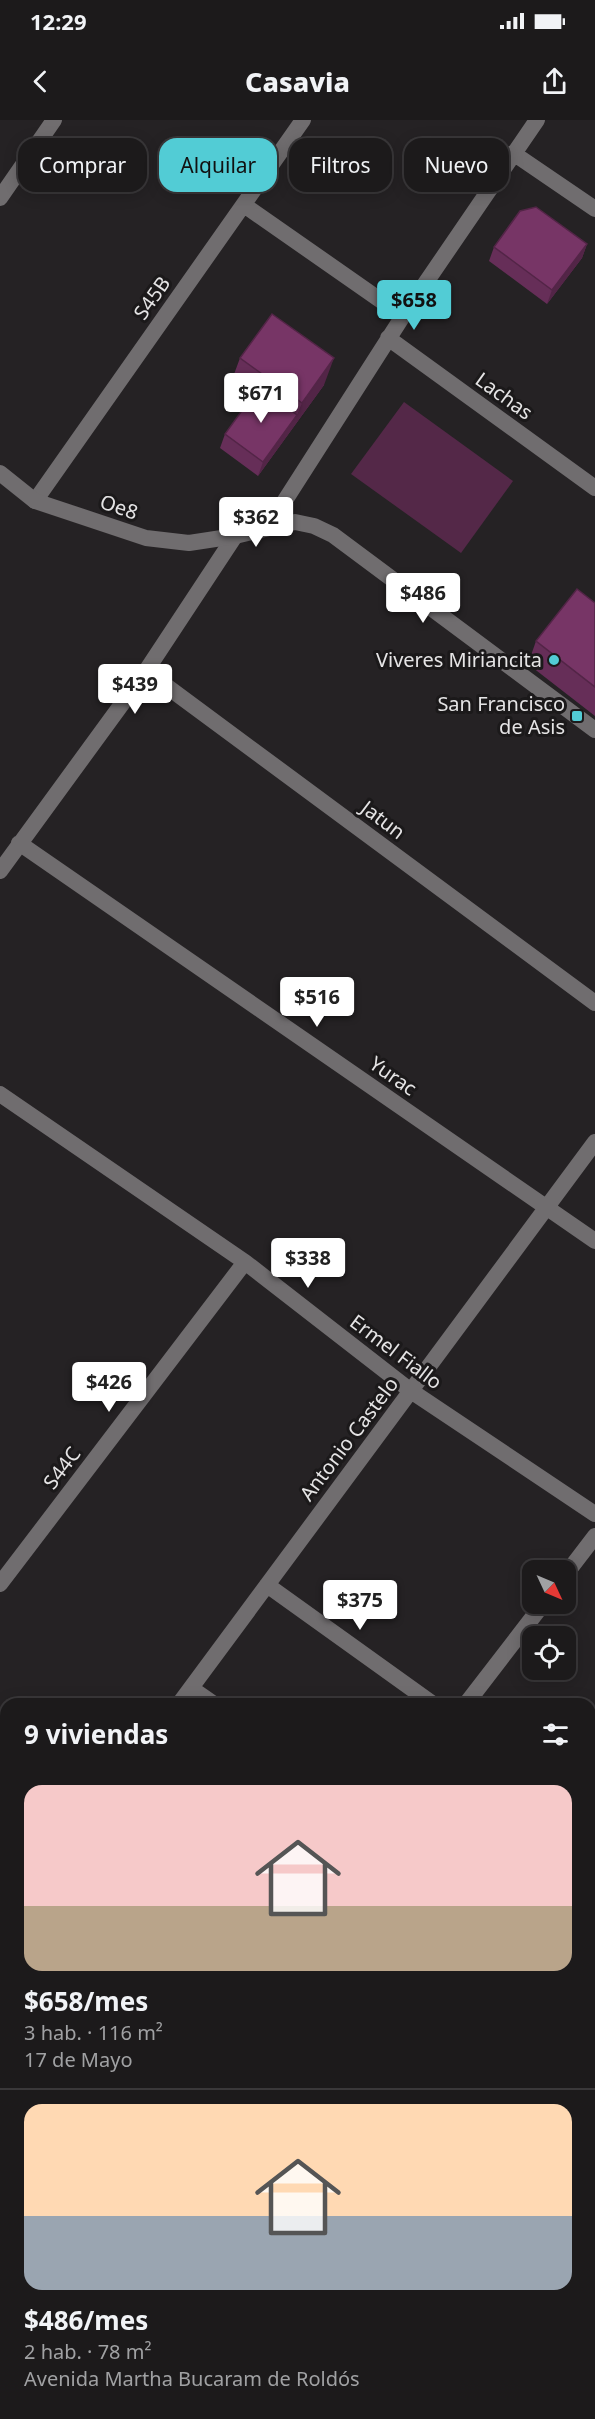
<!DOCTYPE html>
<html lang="es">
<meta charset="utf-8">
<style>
body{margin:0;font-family:"Noto Sans",sans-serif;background:#252324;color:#f1f3f6;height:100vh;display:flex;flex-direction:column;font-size:22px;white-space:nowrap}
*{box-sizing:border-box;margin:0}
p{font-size:20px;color:#a0a1a3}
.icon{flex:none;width:33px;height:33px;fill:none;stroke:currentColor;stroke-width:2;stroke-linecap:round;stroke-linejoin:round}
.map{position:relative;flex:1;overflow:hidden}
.sheet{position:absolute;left:0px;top:1578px;width:596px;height:722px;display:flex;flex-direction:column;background:#1c1a1b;border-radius:18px 18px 0 0;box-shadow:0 3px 15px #0003,0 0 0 2px #3a383a}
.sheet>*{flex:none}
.top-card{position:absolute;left:18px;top:18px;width:560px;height:54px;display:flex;gap:12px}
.needle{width:39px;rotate:134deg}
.controls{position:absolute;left:522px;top:1440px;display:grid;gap:12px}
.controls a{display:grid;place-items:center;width:54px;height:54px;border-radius:12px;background:#1c1a1b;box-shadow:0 3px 15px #0003,0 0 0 2px #3a383a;font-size:30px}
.price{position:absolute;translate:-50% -51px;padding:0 14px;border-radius:6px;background:#fff;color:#222;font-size:20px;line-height:39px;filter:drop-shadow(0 2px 3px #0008)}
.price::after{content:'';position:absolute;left:50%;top:36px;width:18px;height:14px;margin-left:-9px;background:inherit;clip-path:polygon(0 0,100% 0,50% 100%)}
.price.active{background:#52ccd5;color:#111}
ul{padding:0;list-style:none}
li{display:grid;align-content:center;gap:12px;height:318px;padding:0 24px}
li+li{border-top:2px solid #3a383a}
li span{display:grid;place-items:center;height:186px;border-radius:18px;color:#555}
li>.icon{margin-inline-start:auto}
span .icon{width:108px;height:108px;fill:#fffc;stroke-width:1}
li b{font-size:26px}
h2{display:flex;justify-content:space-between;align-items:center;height:72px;padding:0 24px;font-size:26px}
.chip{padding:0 21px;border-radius:18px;background:#1c1a1b;box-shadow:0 3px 15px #0003,0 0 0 2px #3a383a;font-size:21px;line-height:54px}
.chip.active{background:#52ccd5;color:#111}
.status{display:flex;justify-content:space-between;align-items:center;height:42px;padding:0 30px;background:#1c1a1b;direction:ltr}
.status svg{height:16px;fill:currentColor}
header{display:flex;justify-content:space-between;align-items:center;height:78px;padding:0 24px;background:#1c1a1b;font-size:27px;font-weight:800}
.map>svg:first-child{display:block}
.green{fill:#542848}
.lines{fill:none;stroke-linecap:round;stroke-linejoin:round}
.minor{stroke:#706d6f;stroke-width:16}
.tertiary{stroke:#706d6f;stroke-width:16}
.wall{fill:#662e58}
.shaded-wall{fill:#532547}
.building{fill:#773566;stroke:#532547;stroke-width:1.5}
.poi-dot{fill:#52ccd5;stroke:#1b191a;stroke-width:2}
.labels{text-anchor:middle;stroke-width:6;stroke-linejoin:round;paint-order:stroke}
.street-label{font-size:20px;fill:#e5e4e5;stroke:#1b191a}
.poi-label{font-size:20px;fill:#e5e4e5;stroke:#1b191a;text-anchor:end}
</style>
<div class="status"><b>12:29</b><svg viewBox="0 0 49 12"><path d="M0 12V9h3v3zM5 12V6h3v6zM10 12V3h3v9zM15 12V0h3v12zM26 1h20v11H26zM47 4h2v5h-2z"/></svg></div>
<header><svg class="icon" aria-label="back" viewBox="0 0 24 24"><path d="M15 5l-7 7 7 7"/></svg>Casavia<svg class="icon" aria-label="share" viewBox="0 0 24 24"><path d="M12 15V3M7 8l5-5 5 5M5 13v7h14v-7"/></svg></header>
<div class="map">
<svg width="595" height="2299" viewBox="0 0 595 2299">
<rect width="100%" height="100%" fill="#252224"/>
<path class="green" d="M 404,282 L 513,361 L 461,433 L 351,354 Z"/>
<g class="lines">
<path class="minor" d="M 513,33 L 595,89
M 0,78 L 54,0
M 244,85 L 403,196
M 388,218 L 595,368
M 35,381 L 303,0
M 268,407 L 403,196 L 537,0
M 146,551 L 595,883
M 19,723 L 595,1121
M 0,751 L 146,551 L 235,416
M 0,974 L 245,1142 L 411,1271 L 595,1394
M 566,1454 L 595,1416
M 0,1464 L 245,1142
M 267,1465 L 433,1584
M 191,1568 L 214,1584
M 179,1584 L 595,1022
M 466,1584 L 543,1484
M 590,1695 L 595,1699
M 0,1826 L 6,1818
M 590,1853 L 595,1857
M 0,2066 L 6,2070
M 590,2081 L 595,2073
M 590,2139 L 595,2143
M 353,2294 L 361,2299
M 433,2299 L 437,2294"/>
<path class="tertiary" d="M 0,353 L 35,381 L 146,418 L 189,423 L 235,416 L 295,402 L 314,406 L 333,415 L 595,610"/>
</g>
<path class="wall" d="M 587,124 L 582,138 L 547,184 L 489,141 L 494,127 Z
M 240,238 L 324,265 L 258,356 L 220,328 L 225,314 L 251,279 L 230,265 Z
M 595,483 L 595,596 L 528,544 L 536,521 Z"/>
<path class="shaded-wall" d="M 587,124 L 582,138 L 547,184 L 552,170 Z
M 334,238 L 324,265 L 258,356 L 263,342 L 297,295 L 302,283 Z"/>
<path class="building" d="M 536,87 L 587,124 L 552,170 L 494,127 L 520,91 Z
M 272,194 L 334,238 L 302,283 L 240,238 Z
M 259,267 L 297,295 L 263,342 L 225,314 Z
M 577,469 L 595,483 L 595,567 L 536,521 Z"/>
<g class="poi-dot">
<circle cx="554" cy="540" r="6"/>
<rect x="571" y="590" width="12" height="12" rx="3"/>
</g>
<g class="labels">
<g class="street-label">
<text transform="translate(152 178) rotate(-55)" y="7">S45B</text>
<text transform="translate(504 276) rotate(36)" y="7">Lachas</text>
<text transform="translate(119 387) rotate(19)" y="7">Oe8</text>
<text transform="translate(383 700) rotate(37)" y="7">Jatun</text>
<text transform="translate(393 956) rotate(35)" y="7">Yurac</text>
<text transform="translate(396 1232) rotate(37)" y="7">Ermel Fiallo</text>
<text transform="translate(349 1319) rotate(-53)" y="7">Antonio Castelo</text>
<text transform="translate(62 1348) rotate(-53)" y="7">S44C</text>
</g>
<g class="poi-label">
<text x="542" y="547">Viveres Miriancita</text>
<text x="565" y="591">San Francisco<tspan x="565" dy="23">de Asis</tspan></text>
</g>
</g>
</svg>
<div class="controls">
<a><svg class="needle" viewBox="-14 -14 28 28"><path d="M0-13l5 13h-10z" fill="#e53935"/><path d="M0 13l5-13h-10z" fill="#a0a1a3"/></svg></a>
<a><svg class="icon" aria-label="locate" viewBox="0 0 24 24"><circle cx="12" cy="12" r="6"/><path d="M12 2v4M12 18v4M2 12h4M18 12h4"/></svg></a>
</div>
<b class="price active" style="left:414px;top:211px">$658</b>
<b class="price" style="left:261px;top:304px">$671</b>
<b class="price" style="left:256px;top:428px">$362</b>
<b class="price" style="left:423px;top:504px">$486</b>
<b class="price" style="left:135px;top:595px">$439</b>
<b class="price" style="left:317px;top:908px">$516</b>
<b class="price" style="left:308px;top:1169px">$338</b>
<b class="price" style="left:109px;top:1293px">$426</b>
<b class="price" style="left:360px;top:1511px">$375</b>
<div class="top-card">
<a class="chip">Comprar</a>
<a class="chip active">Alquilar</a>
<a class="chip">Filtros</a>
<a class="chip">Nuevo</a>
</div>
<section class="sheet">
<h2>9 viviendas<svg class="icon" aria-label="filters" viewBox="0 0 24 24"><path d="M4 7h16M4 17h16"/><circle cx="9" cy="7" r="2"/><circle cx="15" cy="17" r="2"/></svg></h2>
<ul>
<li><span style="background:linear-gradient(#f6c9c9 65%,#b9a48a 0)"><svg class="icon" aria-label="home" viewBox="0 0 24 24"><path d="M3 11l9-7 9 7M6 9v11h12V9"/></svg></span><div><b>$658/mes</b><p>3 hab. · 116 m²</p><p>17 de Mayo</p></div></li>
<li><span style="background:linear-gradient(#ffd9b3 60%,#9aa5b1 0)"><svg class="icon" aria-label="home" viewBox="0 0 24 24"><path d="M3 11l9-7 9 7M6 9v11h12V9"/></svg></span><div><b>$486/mes</b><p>2 hab. · 78 m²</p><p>Avenida Martha Bucaram de Roldós</p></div></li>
</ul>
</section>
</div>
